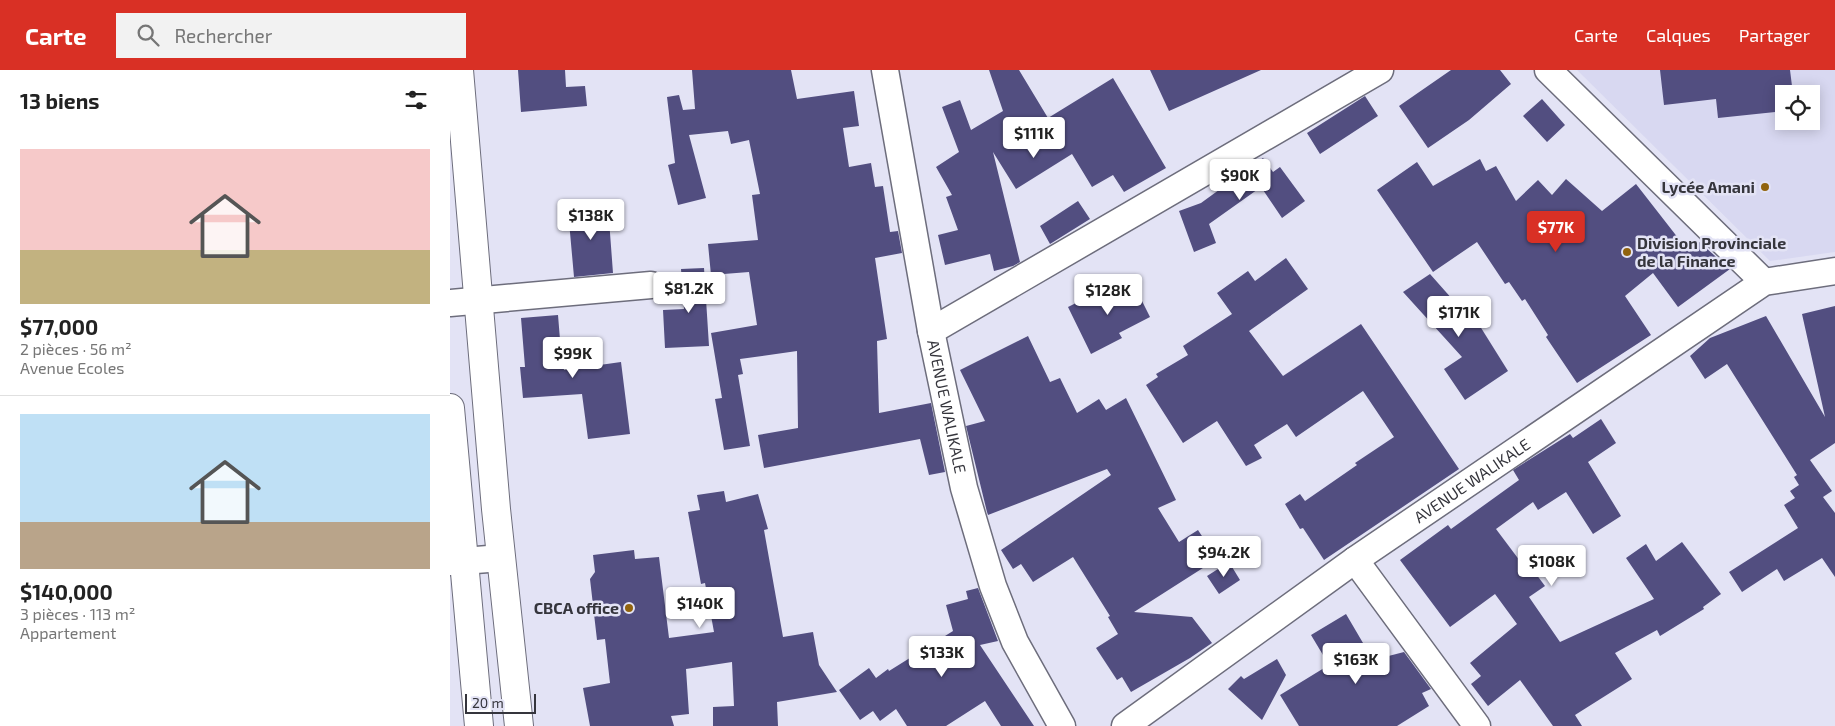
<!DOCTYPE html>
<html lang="fr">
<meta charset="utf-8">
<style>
body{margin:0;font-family:"Exo 2",sans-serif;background:#f2f2f2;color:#222;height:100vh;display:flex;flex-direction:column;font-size:19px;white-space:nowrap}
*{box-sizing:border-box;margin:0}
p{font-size:16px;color:#767676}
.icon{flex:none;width:28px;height:28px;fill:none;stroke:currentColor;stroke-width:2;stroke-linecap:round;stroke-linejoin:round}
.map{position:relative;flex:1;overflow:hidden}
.details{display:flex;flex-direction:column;background:#fff;width:450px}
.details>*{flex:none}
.buttons{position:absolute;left:1325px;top:15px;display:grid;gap:10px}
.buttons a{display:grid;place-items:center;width:45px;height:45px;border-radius:0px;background:#fff;box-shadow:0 2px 12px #0003;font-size:25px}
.scale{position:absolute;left:15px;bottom:12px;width:71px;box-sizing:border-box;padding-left:5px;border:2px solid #35353c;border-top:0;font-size:14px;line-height:18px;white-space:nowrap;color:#35353c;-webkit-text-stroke:4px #e3e3f5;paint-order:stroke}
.price{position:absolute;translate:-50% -42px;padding:0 11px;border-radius:5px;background:#fff;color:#222;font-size:16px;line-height:32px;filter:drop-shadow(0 1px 2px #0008)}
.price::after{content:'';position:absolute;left:50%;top:30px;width:15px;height:11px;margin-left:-8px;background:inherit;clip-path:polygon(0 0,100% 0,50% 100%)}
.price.on{background:#d93025;color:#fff}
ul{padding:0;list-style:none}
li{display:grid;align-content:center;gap:10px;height:265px;padding:0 20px}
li+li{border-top:1px solid #e0e0e0}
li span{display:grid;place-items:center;height:155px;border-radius:0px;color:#555}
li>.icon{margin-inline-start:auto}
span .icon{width:90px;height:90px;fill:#fffc;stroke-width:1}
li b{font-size:21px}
h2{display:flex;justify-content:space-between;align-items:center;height:60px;padding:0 20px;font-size:21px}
header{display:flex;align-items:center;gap:30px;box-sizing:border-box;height:70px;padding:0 25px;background:#d93025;color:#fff}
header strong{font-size:24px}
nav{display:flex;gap:28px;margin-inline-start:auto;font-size:18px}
.search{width:350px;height:45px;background:#f2f2f2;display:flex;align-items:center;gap:12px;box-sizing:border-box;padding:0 18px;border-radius:0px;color:#767676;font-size:19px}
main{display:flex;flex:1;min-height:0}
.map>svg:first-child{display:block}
.built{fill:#d8d8f1;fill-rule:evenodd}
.building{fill:#524e80}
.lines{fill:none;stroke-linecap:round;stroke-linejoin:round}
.street-casing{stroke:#6d6d7c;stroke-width:29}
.secondary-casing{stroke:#6d6d7c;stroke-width:30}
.street{stroke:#fff;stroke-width:26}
.secondary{stroke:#fff;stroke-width:28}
.poi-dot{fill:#91630e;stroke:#e3e3f5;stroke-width:2}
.labels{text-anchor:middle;stroke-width:5;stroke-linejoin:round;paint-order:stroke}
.poi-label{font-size:16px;font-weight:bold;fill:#35353c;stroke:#e3e3f5;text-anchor:end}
.street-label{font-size:16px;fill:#35353c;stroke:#e3e3f5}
</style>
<header>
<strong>Carte</strong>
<div class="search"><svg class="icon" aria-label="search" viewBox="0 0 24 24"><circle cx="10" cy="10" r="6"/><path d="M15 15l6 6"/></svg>Rechercher</div>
<nav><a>Carte</a><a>Calques</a><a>Partager</a></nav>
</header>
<main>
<section class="details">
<h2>13 biens<svg class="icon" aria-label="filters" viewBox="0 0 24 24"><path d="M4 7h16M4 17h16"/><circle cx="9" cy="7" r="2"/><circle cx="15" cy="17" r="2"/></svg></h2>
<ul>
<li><span style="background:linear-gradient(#f6c9c9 65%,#c2b280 0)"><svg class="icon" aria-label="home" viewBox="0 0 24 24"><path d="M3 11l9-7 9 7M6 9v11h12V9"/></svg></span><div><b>$77,000</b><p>2 pièces · 56 m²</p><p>Avenue Ecoles</p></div></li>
<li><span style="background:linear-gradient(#bfe0f5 70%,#b9a48a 0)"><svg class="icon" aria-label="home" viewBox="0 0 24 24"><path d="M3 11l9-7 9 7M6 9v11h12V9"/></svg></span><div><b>$140,000</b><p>3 pièces · 113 m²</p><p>Appartement</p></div></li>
</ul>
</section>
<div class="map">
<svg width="1385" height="656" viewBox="0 0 1385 656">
<rect width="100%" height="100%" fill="#e3e3f5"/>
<path class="built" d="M 1127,0 L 1385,0 L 1385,182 L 1320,191 ZM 1334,24 L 1361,24 L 1361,51 L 1334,51 Z"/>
<path class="building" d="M 68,0 L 115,0 L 116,17 L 135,16 L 137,36 L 71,42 Z
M 242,0 L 341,0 L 347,29 L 404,21 L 409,56 L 393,58 L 399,97 L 421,93 L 425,117 L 433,116 L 440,162 L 448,161 L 452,183 L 425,188 L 437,269 L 427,271 L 429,343 L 481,333 L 495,402 L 479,405 L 470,369 L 314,398 L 308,365 L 348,358 L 347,281 L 290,289 L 293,304 L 288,305 L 300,376 L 274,380 L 265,329 L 272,328 L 261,263 L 307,255 L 299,202 L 261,205 L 258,174 L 308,170 L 302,125 L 310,124 L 299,70 L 281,74 L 278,61 L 239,65 L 256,128 L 228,135 L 218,95 L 225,93 L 217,27 L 229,25 L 233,40 L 245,39 Z
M 539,0 L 569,0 L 598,48 L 663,8 L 716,98 L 674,122 L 663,105 L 642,117 L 622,84 L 566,119 L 543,82 L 570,192 L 563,196 L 544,201 L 540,184 L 495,195 L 488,165 L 508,160 L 496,127 L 502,125 L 486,97 L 509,82 L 492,37 L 510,30 L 521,60 L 553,41 Z
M 700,0 L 811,0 L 719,41 Z
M 1001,0 L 1050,0 L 1061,14 L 1019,50 L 978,78 L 949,36 Z
M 1210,0 L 1340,0 L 1343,24 L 1334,24 L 1334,41 L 1268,48 L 1266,29 L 1214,35 Z
M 915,26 L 928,46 L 870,84 L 857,63 Z
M 1092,29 L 1115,55 L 1097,72 L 1073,46 Z
M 813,88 L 823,102 L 830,97 L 855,131 L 832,148 L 811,117 L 759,154 L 766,173 L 744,182 L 729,141 L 751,133 Z
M 1030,89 L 1036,101 L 1046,96 L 1066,131 L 1088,110 L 1102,125 L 1116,109 L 1152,141 L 1186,114 L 1239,182 L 1248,171 L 1280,199 L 1228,237 L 1203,203 L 1175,226 L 1201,265 L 1127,313 L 1096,267 L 1098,265 L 1075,229 L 1072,231 L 1059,212 L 1055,214 L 1027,172 L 983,202 L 927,120 L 967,92 L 983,116 Z
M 628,131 L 640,149 L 600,174 L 590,156 Z
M 158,136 L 163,203 L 124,207 L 118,140 Z
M 836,188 L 858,219 L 799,261 L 833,306 L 911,254 L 1009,399 L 874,490 L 853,458 L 850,459 L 835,434 L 850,424 L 855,431 L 907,395 L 905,393 L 944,367 L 913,321 L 846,367 L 837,354 L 804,375 L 812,388 L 796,396 L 767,351 L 733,373 L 696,315 L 708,307 L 706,304 L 738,285 L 733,276 L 782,244 L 767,223 L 798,201 L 805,211 Z
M 254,198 L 259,276 L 215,278 L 213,240 L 234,239 L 231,199 Z
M 980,204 L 1019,248 L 1023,245 L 1058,301 L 1015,330 L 994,299 L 1012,287 L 953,222 Z
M 666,213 L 671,223 L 684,215 L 700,247 L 669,263 L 672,268 L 641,284 L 618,237 Z
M 1385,236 L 1385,373 L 1360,390 L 1382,421 L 1373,427 L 1385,443 L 1385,507 L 1372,488 L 1334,511 L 1327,499 L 1292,522 L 1279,502 L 1348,458 L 1334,435 L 1345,428 L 1340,421 L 1349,415 L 1344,407 L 1347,405 L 1277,294 L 1255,309 L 1240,286 L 1260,268 L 1316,246 L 1375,347 L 1352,244 Z
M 108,245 L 112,294 L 113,294 L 114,300 L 171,292 L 180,364 L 138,369 L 132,324 L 73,328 L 70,297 L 75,297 L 71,248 Z
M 578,266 L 600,312 L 610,308 L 627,343 L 649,329 L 656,340 L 676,328 L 726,430 L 708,438 L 729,472 L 748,460 L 767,489 L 684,542 L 742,547 L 762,573 L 740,588 L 681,622 L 672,607 L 667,610 L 646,578 L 668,564 L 658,547 L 660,546 L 623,487 L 583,512 L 571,494 L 563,499 L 551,480 L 661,405 L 657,399 L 538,445 L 537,442 L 516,356 L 535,351 L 510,300 Z
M 1151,349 L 1166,373 L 1138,392 L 1171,446 L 1143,464 L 1116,422 L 1088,440 L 1083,432 L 1046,459 L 1076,499 L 1080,496 L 1095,516 L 1079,527 L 1110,572 L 1204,529 L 1176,488 L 1196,474 L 1206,491 L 1232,472 L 1271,524 L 1253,537 L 1254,539 L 1210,566 L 1207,560 L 1165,583 L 1182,609 L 1125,645 L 1132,656 L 1103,656 L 1070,610 L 1038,636 L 1021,614 L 1031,606 L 1020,593 L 1067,554 L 1045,524 L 1000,557 L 950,490 L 998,455 L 1001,459 L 1069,410 L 1063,400 L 1120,364 L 1123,368 Z
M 274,421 L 276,432 L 308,424 L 318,459 L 314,460 L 333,567 L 363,562 L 369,595 L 387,622 L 327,632 L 328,656 L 263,656 L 263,637 L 284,636 L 282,592 L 236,599 L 239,644 L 221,646 L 224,656 L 140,656 L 133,618 L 160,613 L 155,569 L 147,570 L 140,509 L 145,502 L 143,485 L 184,480 L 185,489 L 209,487 L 219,568 L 264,562 L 255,513 L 251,514 L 238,442 L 250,440 L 247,425 Z
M 779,492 L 790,510 L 769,524 L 757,506 Z
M 528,518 L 548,571 L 530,575 L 584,656 L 551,656 L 535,631 L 496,656 L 457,656 L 446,639 L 430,651 L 423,641 L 410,650 L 389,620 L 419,598 L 426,608 L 438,599 L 439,601 L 503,561 L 496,535 L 518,529 L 516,521 Z
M 896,544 L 923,590 L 954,582 L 981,619 L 972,623 L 979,636 L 947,656 L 849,656 L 830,625 L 879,595 L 861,565 Z
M 827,589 L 836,605 L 812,650 L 778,619 L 791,606 L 794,609 Z"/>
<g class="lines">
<defs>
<g id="street">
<path id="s1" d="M 435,0 L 481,261 L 514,418 L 543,516 L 565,572 L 612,656"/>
<path d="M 1098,0 L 1314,212"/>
<path d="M 0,233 L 201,215"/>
<path d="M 481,261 L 930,0"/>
<path d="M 905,490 L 1027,656"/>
<path d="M 0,492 L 51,488"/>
<path id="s2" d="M 675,656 L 905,490 L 1314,212 L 1385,201"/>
</g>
<path id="secondary" d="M 9,0 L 46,439 L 69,656
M 0,338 L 29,656"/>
</defs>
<use href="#street" class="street-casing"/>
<use href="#secondary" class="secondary-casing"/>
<use href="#street" class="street"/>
<use href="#secondary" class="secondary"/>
</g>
<g class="poi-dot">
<circle cx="1315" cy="117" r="5"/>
<circle cx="1177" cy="182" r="5"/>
<circle cx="179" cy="538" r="5"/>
</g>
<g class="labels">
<g class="poi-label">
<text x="1305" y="123">Lycée Amani</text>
<text x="1187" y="179" text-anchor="start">Division Provinciale<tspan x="1187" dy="18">de la Finance</tspan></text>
<text x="169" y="544">CBCA office</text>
</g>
<g class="street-label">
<text dy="6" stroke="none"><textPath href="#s1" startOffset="342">AVENUE WALIKALE</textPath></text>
<text dy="6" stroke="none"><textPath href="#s2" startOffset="425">AVENUE WALIKALE</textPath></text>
</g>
</g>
</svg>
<div class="buttons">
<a><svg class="icon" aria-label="locate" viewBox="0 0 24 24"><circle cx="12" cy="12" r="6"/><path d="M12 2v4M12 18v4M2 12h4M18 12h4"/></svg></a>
</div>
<div class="scale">20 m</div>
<b class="price" style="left:584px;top:89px">$111K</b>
<b class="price" style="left:790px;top:131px">$90K</b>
<b class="price" style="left:141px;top:171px">$138K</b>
<b class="price on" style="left:1106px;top:183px">$77K</b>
<b class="price" style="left:239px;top:244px">$81.2K</b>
<b class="price" style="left:658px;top:246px">$128K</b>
<b class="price" style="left:1009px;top:268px">$171K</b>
<b class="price" style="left:123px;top:309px">$99K</b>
<b class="price" style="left:774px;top:508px">$94.2K</b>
<b class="price" style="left:1102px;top:517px">$108K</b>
<b class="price" style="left:250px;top:559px">$140K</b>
<b class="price" style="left:492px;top:608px">$133K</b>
<b class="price" style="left:906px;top:615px">$163K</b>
</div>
</main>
